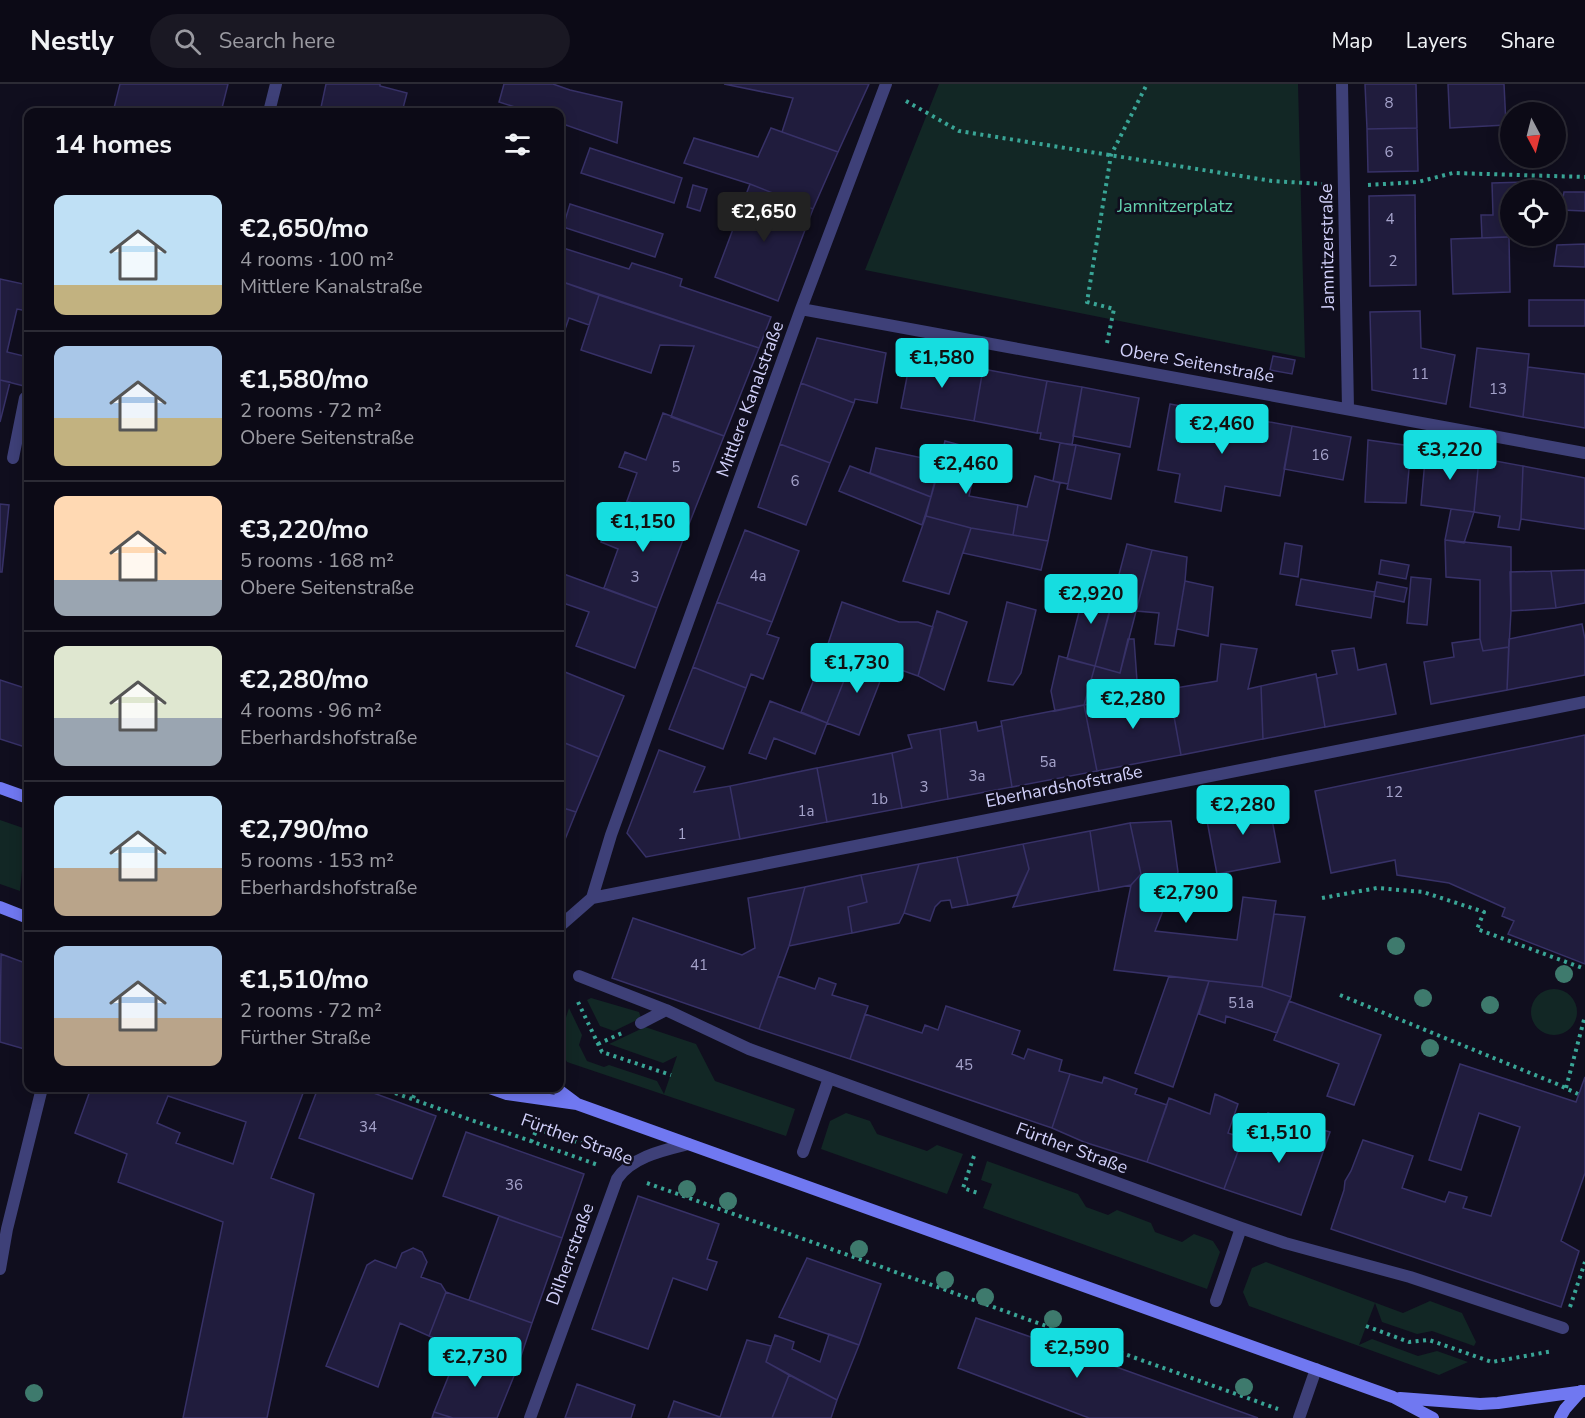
<!DOCTYPE html>
<meta charset="utf-8">
<style>
body{margin:0;font-family:"Nunito Sans",sans-serif;background:#1a1823;color:#f1f3f6;height:100vh;display:flex;flex-direction:column;font-size:22px;white-space:nowrap}
*{box-sizing:border-box;margin:0}
p{font-size:20px;color:#9a9aa1}
.icon{flex:none;width:33px;height:33px;fill:none;stroke:currentColor;stroke-width:2;stroke-linecap:round;stroke-linejoin:round}
.map{position:relative;flex:1;overflow:hidden}
.side{position:absolute;left:24px;top:24px;width:540px;height:984px;display:flex;flex-direction:column;background:#0c0a16;border-radius:12px;box-shadow:0 3px 15px #0003,0 0 0 2px #2c2b35}
.side>*{flex:none}
.needle{width:39px;rotate:173deg}
.controls{position:absolute;left:1500px;top:18px;display:grid;gap:12px}
.controls a{display:grid;place-items:center;width:66px;height:66px;border-radius:50%;background:#0c0a16;box-shadow:0 3px 15px #0003,0 0 0 2px #2c2b35;font-size:30px}
.price{position:absolute;translate:-50% -51px;padding:0 14px;border-radius:6px;background:#16dde0;color:#111;font-size:20px;line-height:39px;filter:drop-shadow(0 2px 3px #0008)}
.price::after{content:'';position:absolute;left:50%;top:36px;width:18px;height:14px;margin-left:-9px;background:inherit;clip-path:polygon(0 0,100% 0,50% 100%)}
.price.current{background:#222;color:#fff}
ul{padding:0;list-style:none}
li{display:flex;align-items:center;gap:18px;height:150px;padding:0 30px}
li+li{border-top:2px solid #2c2b35}
li span{display:grid;place-items:center;flex:none;width:168px;height:120px;border-radius:12px;color:#555}
li>.icon{margin-inline-start:auto}
span .icon{width:72px;height:72px;fill:#fffc;stroke-width:1}
li b{font-size:26px}
h2{display:flex;justify-content:space-between;align-items:center;height:72px;padding:0 30px;font-size:26px}
header{display:flex;align-items:center;gap:36px;box-sizing:border-box;height:84px;padding:0 30px;background:#0c0a16;border-bottom:2px solid #2c2b35}
header strong{font-size:28px}
nav{display:flex;gap:33px;margin-inline-start:auto;font-size:21px}
.search{width:420px;height:54px;background:#1a1823;display:flex;align-items:center;gap:15px;box-sizing:border-box;padding:0 21px;border-radius:33px;color:#9a9aa1;font-size:22px}
.map>svg:first-child{display:block}
.green{fill:#122725}
.building{fill:#201c3d;stroke:#373167;stroke-width:1.5;fill-rule:evenodd}
.lines{fill:none;stroke-linecap:round;stroke-linejoin:round}
.path{stroke:#39a596;stroke-width:4;stroke-dasharray:3 4.5;stroke-linecap:butt}
.service{stroke:#3e4078;stroke-width:12}
.pedestrian{stroke:#3e4078;stroke-width:12}
.minor{stroke:#3e4078;stroke-width:12}
.tertiary{stroke:#3e4078;stroke-width:12}
.secondary{stroke:#7078f1;stroke-width:12}
.tree{fill:#3e7a6d}
.labels{text-anchor:middle;stroke-width:5;stroke-linejoin:round;paint-order:stroke}
.number-label{font-size:15px;fill:#a5a3cb}
.park-label{font-size:18px;fill:#64d2ae;stroke:#100e1e}
.street-label{font-size:18px;fill:#d1d0fa;stroke:#100e1e}
</style>
<header>
<strong>Nestly</strong>
<div class="search"><svg class="icon" aria-label="search" viewBox="0 0 24 24"><circle cx="10" cy="10" r="6"/><path d="M15 15l6 6"/></svg>Search here</div>
<nav><a>Map</a><a>Layers</a><a>Share</a></nav>
</header>
<div class="map">
<svg width="1585" height="1334" viewBox="0 0 1585 1334">
<rect width="100%" height="100%" fill="#100e1e"/>
<path class="green" d="M 939,0 L 1298,0 L 1305,274 L 865,186 Z
M 0,736 L 26,745 L 20,807 L 0,800 Z
M1531 928a23 23 0 1 1 46 0a23 23 0 1 1-46 0Z
M 591,914 L 639,928 L 641,934 L 614,947 L 600,942 L 587,916 Z
M 569,924 L 582,951 L 579,961 L 587,977 L 604,983 L 609,981 L 657,997 L 664,1010 L 677,972 L 663,979 L 609,960 L 645,943 L 696,960 L 715,997 L 795,1025 L 786,1052 L 567,978 L 560,964 L 560,952 Z
M 846,1029 L 870,1037 L 877,1050 L 927,1067 L 937,1061 L 963,1070 L 947,1110 L 821,1065 L 830,1037 Z
M 987,1077 L 1078,1110 L 1086,1123 L 1108,1131 L 1117,1126 L 1151,1139 L 1155,1148 L 1182,1158 L 1194,1150 L 1213,1157 L 1220,1168 L 1207,1205 L 983,1124 L 992,1100 L 981,1096 Z
M 1266,1178 L 1403,1229 L 1430,1217 L 1462,1229 L 1476,1258 L 1474,1262 L 1432,1247 L 1417,1250 L 1382,1238 L 1375,1219 L 1359,1261 L 1372,1255 L 1418,1272 L 1437,1267 L 1468,1278 L 1439,1291 L 1249,1222 L 1243,1208 L 1252,1184 Z"/>
<path class="building" d="M 120,0 L 228,0 L 221,28 L 113,28 Z
M 326,0 L 380,0 L 380,2 L 407,9 L 402,28 L 320,28 Z
M 504,0 L 553,0 L 570,6 L 622,18 L 617,59 L 560,39 L 560,28 L 530,28 L 499,18 Z
M 724,0 L 869,0 L 838,68 L 782,48 L 793,14 Z
M 1365,0 L 1416,0 L 1417,44 L 1367,45 Z
M 1448,0 L 1504,0 L 1506,41 L 1450,44 Z
M 771,44 L 838,68 L 813,125 L 750,100 L 684,79 L 694,54 L 758,73 Z
M 1417,44 L 1418,87 L 1368,88 L 1367,45 Z
M 590,64 L 682,94 L 674,119 L 581,89 Z
M 1526,98 L 1526,106 L 1510,106 L 1510,152 L 1528,152 L 1482,154 L 1481,131 L 1493,131 L 1492,99 Z
M 750,100 L 813,125 L 778,217 L 715,193 Z
M 693,101 L 707,105 L 700,127 L 687,123 Z
M 1564,108 L 1585,108 L 1585,127 L 1561,126 Z
M 1415,111 L 1416,201 L 1370,202 L 1369,112 Z
M 570,120 L 663,150 L 655,173 L 563,143 Z
M 1509,153 L 1510,208 L 1453,210 L 1451,155 Z
M 1585,160 L 1585,183 L 1554,182 L 1557,161 Z
M 560,163 L 629,185 L 632,179 L 664,189 L 682,195 L 680,202 L 771,233 L 759,264 L 560,197 Z
M 0,195 L 28,201 L 28,227 L 17,225 L 7,268 L 28,273 L 28,303 L 0,296 Z
M 560,197 L 599,211 L 589,241 L 569,234 L 560,260 Z
M 599,211 L 759,264 L 724,352 L 671,333 L 694,262 L 660,261 L 651,289 L 581,266 Z
M 1529,216 L 1585,216 L 1585,242 L 1529,242 Z
M 1420,227 L 1421,264 L 1455,271 L 1446,320 L 1372,306 L 1370,228 Z
M 817,254 L 886,269 L 877,319 L 855,315 L 854,319 L 801,299 Z
M 1477,264 L 1529,270 L 1523,333 L 1470,323 Z
M 911,272 L 983,285 L 974,337 L 901,324 Z
M 1273,272 L 1295,276 L 1292,290 L 1270,286 Z
M 1528,283 L 1585,290 L 1585,344 L 1523,333 Z
M 983,285 L 1047,297 L 1037,349 L 974,337 Z
M 0,296 L 10,298 L 0,338 Z
M 1047,297 L 1082,303 L 1072,361 L 1040,355 L 1041,349 L 1037,349 Z
M 801,299 L 854,319 L 830,379 L 780,360 Z
M 1082,303 L 1139,314 L 1130,363 L 1073,352 Z
M 1170,320 L 1292,342 L 1280,412 L 1225,402 L 1221,427 L 1175,418 L 1180,390 L 1158,386 Z
M 663,329 L 724,352 L 689,440 L 627,417 L 637,389 L 619,383 L 625,368 L 646,376 Z
M 1292,342 L 1351,353 L 1343,396 L 1284,385 Z
M 1368,356 L 1411,362 L 1406,419 L 1365,418 Z
M 945,357 L 979,366 L 969,412 L 1018,421 L 1013,451 L 971,444 L 926,432 Z
M 1060,359 L 1076,361 L 1068,400 L 1053,397 Z
M 780,360 L 830,379 L 806,441 L 758,423 Z
M 1076,361 L 1120,370 L 1111,415 L 1067,405 Z
M 876,364 L 941,378 L 931,413 L 870,389 Z
M 1426,365 L 1479,374 L 1474,428 L 1421,421 Z
M 1479,374 L 1523,382 L 1521,435 L 1519,446 L 1498,443 L 1500,432 L 1474,428 Z
M 850,382 L 931,413 L 922,441 L 839,407 Z
M 1523,382 L 1585,394 L 1585,445 L 1521,435 Z
M 1035,392 L 1060,399 L 1048,457 L 1013,451 L 1018,421 L 1027,423 Z
M 627,417 L 689,440 L 657,524 L 604,504 L 618,465 L 601,458 L 607,442 L 616,446 Z
M 0,420 L 9,421 L 2,488 L 0,488 Z
M 1451,425 L 1474,428 L 1464,459 L 1445,456 Z
M 926,432 L 971,444 L 949,510 L 903,497 Z
M 971,444 L 1048,457 L 1041,486 L 963,469 Z
M 745,446 L 799,467 L 772,538 L 717,518 Z
M 1445,456 L 1511,463 L 1511,527 L 1509,563 L 1483,567 L 1480,555 L 1480,496 L 1446,493 Z
M 1285,459 L 1302,462 L 1298,493 L 1280,490 Z
M 1127,460 L 1152,466 L 1120,589 L 1095,582 Z
M 1152,466 L 1187,473 L 1185,497 L 1174,562 L 1155,560 L 1159,529 L 1136,527 Z
M 1381,476 L 1409,481 L 1406,495 L 1379,490 Z
M 1585,486 L 1585,519 L 1556,524 L 1551,487 Z
M 1551,487 L 1556,524 L 1511,527 L 1510,488 Z
M 561,489 L 657,524 L 635,584 L 576,562 L 589,528 L 560,518 L 560,493 Z
M 1411,493 L 1431,495 L 1427,541 L 1407,539 Z
M 1301,495 L 1375,508 L 1371,534 L 1296,521 Z
M 1185,497 L 1213,503 L 1208,552 L 1177,545 Z
M 1377,498 L 1407,504 L 1404,518 L 1374,512 Z
M 1086,501 L 1115,508 L 1095,582 L 1067,575 Z
M 717,518 L 772,538 L 767,550 L 779,554 L 763,595 L 751,590 L 746,604 L 693,583 Z
M 842,518 L 899,538 L 918,538 L 933,543 L 918,592 L 828,560 Z
M 1007,518 L 1036,526 L 1021,589 L 1013,601 L 988,597 Z
M 937,527 L 967,538 L 944,606 L 918,592 Z
M 1582,540 L 1585,555 L 1585,591 L 1507,606 L 1509,555 Z
M 1128,555 L 1134,555 L 1138,611 L 1084,621 L 1095,582 L 1120,589 Z
M 1480,555 L 1483,567 L 1509,563 L 1507,606 L 1431,620 L 1424,578 L 1454,573 L 1452,559 Z
M 828,560 L 855,569 L 827,639 L 801,628 Z
M 1221,560 L 1257,565 L 1248,605 L 1261,602 L 1263,655 L 1181,671 L 1169,605 L 1217,597 Z
M 1354,564 L 1358,586 L 1386,580 L 1396,630 L 1325,643 L 1317,594 L 1337,590 L 1332,567 Z
M 855,569 L 886,582 L 859,651 L 827,639 Z
M 1059,572 L 1095,582 L 1084,621 L 1055,627 L 1051,607 Z
M 693,583 L 746,604 L 723,665 L 669,645 Z
M 560,586 L 624,612 L 599,673 L 560,657 Z
M 1316,590 L 1325,643 L 1263,655 L 1261,602 Z
M 0,596 L 28,605 L 28,664 L 0,655 Z
M 1169,605 L 1181,671 L 1097,687 L 1084,621 Z
M 770,617 L 827,639 L 815,670 L 774,654 L 766,675 L 749,669 Z
M 1084,621 L 1097,687 L 1012,703 L 1001,637 Z
M 976,638 L 978,647 L 1002,642 L 1012,703 L 948,715 L 940,645 Z
M 940,645 L 948,715 L 902,724 L 892,669 L 912,664 L 908,651 Z
M 1585,651 L 1585,880 L 1508,850 L 1514,837 L 1502,832 L 1505,824 L 1449,799 L 1397,791 L 1395,776 L 1331,789 L 1315,707 Z
M 560,657 L 599,673 L 576,728 L 560,723 Z
M 659,666 L 705,683 L 694,708 L 730,702 L 740,755 L 646,773 L 627,749 Z
M 892,669 L 902,724 L 827,738 L 817,684 Z
M 817,684 L 827,738 L 740,755 L 730,702 Z
M 1268,714 L 1280,778 L 1217,790 L 1205,726 Z
M 560,723 L 576,728 L 560,768 Z
M 1171,737 L 1178,788 L 1155,847 L 1237,856 L 1243,813 L 1276,817 L 1262,903 L 1114,886 L 1131,801 L 1141,790 L 1130,739 Z
M 1130,739 L 1141,790 L 1131,801 L 1099,807 L 1090,747 Z
M 1090,747 L 1099,807 L 1013,823 L 1029,785 L 1023,760 Z
M 1023,760 L 1029,785 L 1017,811 L 968,821 L 957,773 Z
M 957,773 L 968,821 L 952,824 L 950,816 L 941,817 L 935,823 L 930,837 L 904,829 L 919,780 Z
M 919,780 L 904,829 L 899,839 L 852,849 L 848,823 L 867,818 L 861,791 Z
M 861,791 L 867,818 L 848,823 L 852,849 L 789,862 L 805,803 Z
M 805,803 L 789,862 L 759,945 L 612,894 L 633,834 L 742,871 L 755,864 L 748,814 Z
M 1274,830 L 1305,833 L 1291,913 L 1262,903 Z
M 1,870 L 28,880 L 28,966 L 0,958 Z
M 778,892 L 815,905 L 819,894 L 836,900 L 832,911 L 868,922 L 850,975 L 759,945 Z
M 1169,892 L 1209,897 L 1173,1003 L 1135,989 Z
M 1209,897 L 1262,903 L 1291,913 L 1277,949 L 1226,932 L 1225,939 L 1199,930 Z
M 1289,917 L 1381,951 L 1354,1021 L 1327,1012 L 1339,980 L 1274,956 Z
M 946,922 L 1020,947 L 1012,970 L 1024,975 L 1028,965 L 1062,976 L 1059,987 L 1070,990 L 1052,1044 L 850,975 L 865,930 L 922,949 L 925,941 L 938,946 Z
M 1460,980 L 1576,1018 L 1585,993 L 1585,1089 L 1561,1157 L 1579,1167 L 1561,1223 L 1331,1145 L 1344,1106 L 1345,1097 L 1351,1087 L 1363,1056 L 1413,1072 L 1402,1104 L 1445,1118 L 1449,1108 L 1467,1113 L 1463,1124 L 1491,1132 L 1520,1043 L 1479,1029 L 1461,1086 L 1429,1076 Z
M 1070,990 L 1102,999 L 1104,993 L 1137,1005 L 1135,1010 L 1167,1021 L 1147,1078 L 1084,1058 L 1052,1044 Z
M 91,1004 L 305,1004 L 271,1094 L 314,1110 L 267,1334 L 183,1334 L 223,1138 L 118,1098 L 127,1070 L 75,1049 ZM 168,1012 L 246,1038 L 233,1080 L 176,1059 L 180,1049 L 157,1039 Z
M 318,1004 L 360,1004 L 436,1032 L 412,1095 L 299,1054 Z
M 1215,1010 L 1238,1020 L 1228,1049 L 1243,1054 L 1224,1105 L 1147,1078 L 1169,1014 L 1210,1030 Z
M 1268,1029 L 1330,1048 L 1301,1131 L 1224,1105 L 1243,1054 L 1258,1059 Z
M 466,1048 L 584,1090 L 562,1154 L 443,1112 Z
M 638,1112 L 719,1140 L 707,1175 L 717,1178 L 707,1206 L 673,1194 L 648,1265 L 592,1245 Z
M 499,1132 L 562,1154 L 532,1239 L 469,1216 Z
M 413,1164 L 422,1168 L 427,1178 L 421,1193 L 441,1200 L 446,1208 L 429,1252 L 400,1239 L 378,1303 L 326,1282 L 367,1181 L 375,1176 L 396,1184 L 402,1169 Z
M 807,1174 L 881,1200 L 859,1261 L 779,1233 Z
M 446,1208 L 532,1239 L 516,1287 L 429,1252 Z
M 976,1234 L 1083,1271 L 1258,1334 L 1089,1334 L 958,1284 Z
M 829,1250 L 859,1261 L 837,1316 L 766,1278 L 775,1251 L 794,1258 L 792,1265 L 820,1278 Z
M 747,1256 L 771,1262 L 766,1278 L 789,1291 L 772,1334 L 668,1334 L 674,1317 L 720,1333 Z
M 460,1264 L 516,1287 L 497,1334 L 453,1334 L 434,1328 Z
M 789,1291 L 837,1316 L 831,1334 L 772,1334 Z
M 577,1300 L 635,1321 L 631,1334 L 565,1334 Z
M 434,1328 L 453,1334 L 432,1334 Z"/>
<g class="lines">
<path class="path" d="M 906,17 L 959,47 L 1272,97 L 1322,100
M 1368,101 L 1418,98 L 1453,89 L 1585,93
M 1107,259 L 1114,225 L 1087,218 L 1111,71 L 1147,0
M 1322,814 L 1377,804 L 1423,808 L 1484,828 L 1477,845 L 1585,885
M 1340,911 L 1557,1000 L 1578,1010
M 578,918 L 602,968 L 671,991
M 598,960 L 622,949
M 381,1004 L 598,1081
M 1566,1004 L 1585,932
M 413,1014 L 417,1004
M 531,1058 L 537,1045 L 598,1065
M 974,1072 L 963,1104 L 978,1109
M 647,1099 L 1278,1325
M 1570,1223 L 1585,1178
M 1366,1242 L 1409,1258 L 1429,1256 L 1492,1278 L 1553,1267"/>
<path class="service" d="M 13,374 L 25,314 L 28,315"/>
<path class="pedestrian" d="M 579,892 L 666,926 L 749,965 L 1241,1144 L 1285,1159 L 1410,1193 L 1563,1244
M 641,939 L 666,926
M 803,1068 L 829,994
M 1216,1217 L 1241,1144"/>
<path class="minor" d="M 1342,0 L 1348,325
M 801,225 L 1585,369
M 592,814 L 611,751 L 801,225 L 886,0
M 560,842 L 592,814 L 1585,618
M 530,1334 L 617,1095 C 631,1073 664,1066 688,1060
M 1299,1334 L 1316,1285"/>
<path class="tertiary" d="M 269,28 L 276,0
M 0,1185 L 7,1145 L 42,1004"/>
<path class="secondary" d="M 0,704 L 28,714
M 0,823 L 28,834
M 490,1004 L 507,1010 L 577,1020 L 1393,1313 L 1433,1334
M 556,1004 L 576,1019
M 1400,1314 L 1480,1320 L 1498,1319 L 1585,1307
M 1560,1334 L 1565,1325 L 1581,1307"/>
</g>
<g class="tree">
<circle cx="1396" cy="862" r="9"/>
<circle cx="1564" cy="890" r="9"/>
<circle cx="1423" cy="914" r="9"/>
<circle cx="1490" cy="921" r="9"/>
<circle cx="1430" cy="964" r="9"/>
<circle cx="687" cy="1105" r="9"/>
<circle cx="728" cy="1117" r="9"/>
<circle cx="859" cy="1165" r="9"/>
<circle cx="945" cy="1196" r="9"/>
<circle cx="985" cy="1213" r="9"/>
<circle cx="1053" cy="1235" r="9"/>
<circle cx="1244" cy="1303" r="9"/>
<circle cx="34" cy="1309" r="9"/>
</g>
<g class="labels">
<g class="number-label">
<text x="1389" y="24">8</text>
<text x="1389" y="73">6</text>
<text x="1390" y="140">4</text>
<text x="1393" y="182">2</text>
<text x="1420" y="295">11</text>
<text x="1498" y="310">13</text>
<text x="1320" y="376">16</text>
<text x="676" y="388">5</text>
<text x="795" y="402">6</text>
<text x="758" y="497">4a</text>
<text x="635" y="498">3</text>
<text x="1048" y="683">5a</text>
<text x="977" y="697">3a</text>
<text x="924" y="708">3</text>
<text x="1394" y="713">12</text>
<text x="879" y="720">1b</text>
<text x="806" y="732">1a</text>
<text x="682" y="755">1</text>
<text x="699" y="886">41</text>
<text x="1241" y="924">51a</text>
<text x="964" y="986">45</text>
<text x="368" y="1048">34</text>
<text x="514" y="1106">36</text>
</g>
<g class="park-label">
<text x="1175" y="128">Jamnitzerplatz</text>
</g>
<g class="street-label">
<text transform="translate(1327 163) rotate(-91)" y="6">Jamnitzerstraße</text>
<text transform="translate(1197 279) rotate(10)" y="6">Obere Seitenstraße</text>
<text transform="translate(750 315) rotate(-70)" y="6">Mittlere Kanalstraße</text>
<text transform="translate(1064 702) rotate(-11)" y="6">Eberhardshofstraße</text>
<text transform="translate(577 1055) rotate(20)" y="6">Fürther Straße</text>
<text transform="translate(1072 1064) rotate(20)" y="6">Fürther Straße</text>
<text transform="translate(570 1170) rotate(-70)" y="6">Dilherrstraße</text>
</g>
</g>
</svg>
<div class="controls">
<a><svg class="needle" viewBox="-14 -14 28 28"><path d="M0-13l5 13h-10z" fill="#e53935"/><path d="M0 13l5-13h-10z" fill="#9a9aa1"/></svg></a>
<a><svg class="icon" aria-label="locate" viewBox="0 0 24 24"><circle cx="12" cy="12" r="6"/><path d="M12 2v4M12 18v4M2 12h4M18 12h4"/></svg></a>
</div>
<b class="price current" style="left:764px;top:159px">€2,650</b>
<b class="price" style="left:942px;top:305px">€1,580</b>
<b class="price" style="left:1222px;top:371px">€2,460</b>
<b class="price" style="left:1450px;top:397px">€3,220</b>
<b class="price" style="left:966px;top:411px">€2,460</b>
<b class="price" style="left:643px;top:469px">€1,150</b>
<b class="price" style="left:1091px;top:541px">€2,920</b>
<b class="price" style="left:857px;top:610px">€1,730</b>
<b class="price" style="left:1133px;top:646px">€2,280</b>
<b class="price" style="left:1243px;top:752px">€2,280</b>
<b class="price" style="left:1186px;top:840px">€2,790</b>
<b class="price" style="left:1279px;top:1080px">€1,510</b>
<b class="price" style="left:1077px;top:1295px">€2,590</b>
<b class="price" style="left:475px;top:1304px">€2,730</b>
<section class="side">
<h2>14 homes<svg class="icon" aria-label="filters" viewBox="0 0 24 24"><path d="M4 7h16M4 17h16"/><circle cx="9" cy="7" r="2"/><circle cx="15" cy="17" r="2"/></svg></h2>
<ul>
<li><span style="background:linear-gradient(#bfe0f5 75%,#c2b280 0)"><svg class="icon" aria-label="home" viewBox="0 0 24 24"><path d="M3 11l9-7 9 7M6 9v11h12V9"/></svg></span><div><b>€2,650/mo</b><p>4 rooms · 100 m²</p><p>Mittlere Kanalstraße</p></div></li>
<li><span style="background:linear-gradient(#a9c7e8 60%,#c2b280 0)"><svg class="icon" aria-label="home" viewBox="0 0 24 24"><path d="M3 11l9-7 9 7M6 9v11h12V9"/></svg></span><div><b>€1,580/mo</b><p>2 rooms · 72 m²</p><p>Obere Seitenstraße</p></div></li>
<li><span style="background:linear-gradient(#ffd9b3 70%,#9aa5b1 0)"><svg class="icon" aria-label="home" viewBox="0 0 24 24"><path d="M3 11l9-7 9 7M6 9v11h12V9"/></svg></span><div><b>€3,220/mo</b><p>5 rooms · 168 m²</p><p>Obere Seitenstraße</p></div></li>
<li><span style="background:linear-gradient(#dfe7d0 60%,#9aa5b1 0)"><svg class="icon" aria-label="home" viewBox="0 0 24 24"><path d="M3 11l9-7 9 7M6 9v11h12V9"/></svg></span><div><b>€2,280/mo</b><p>4 rooms · 96 m²</p><p>Eberhardshofstraße</p></div></li>
<li><span style="background:linear-gradient(#bfe0f5 60%,#b9a48a 0)"><svg class="icon" aria-label="home" viewBox="0 0 24 24"><path d="M3 11l9-7 9 7M6 9v11h12V9"/></svg></span><div><b>€2,790/mo</b><p>5 rooms · 153 m²</p><p>Eberhardshofstraße</p></div></li>
<li><span style="background:linear-gradient(#a9c7e8 60%,#b9a48a 0)"><svg class="icon" aria-label="home" viewBox="0 0 24 24"><path d="M3 11l9-7 9 7M6 9v11h12V9"/></svg></span><div><b>€1,510/mo</b><p>2 rooms · 72 m²</p><p>Fürther Straße</p></div></li>
</ul>
</section>
</div>
